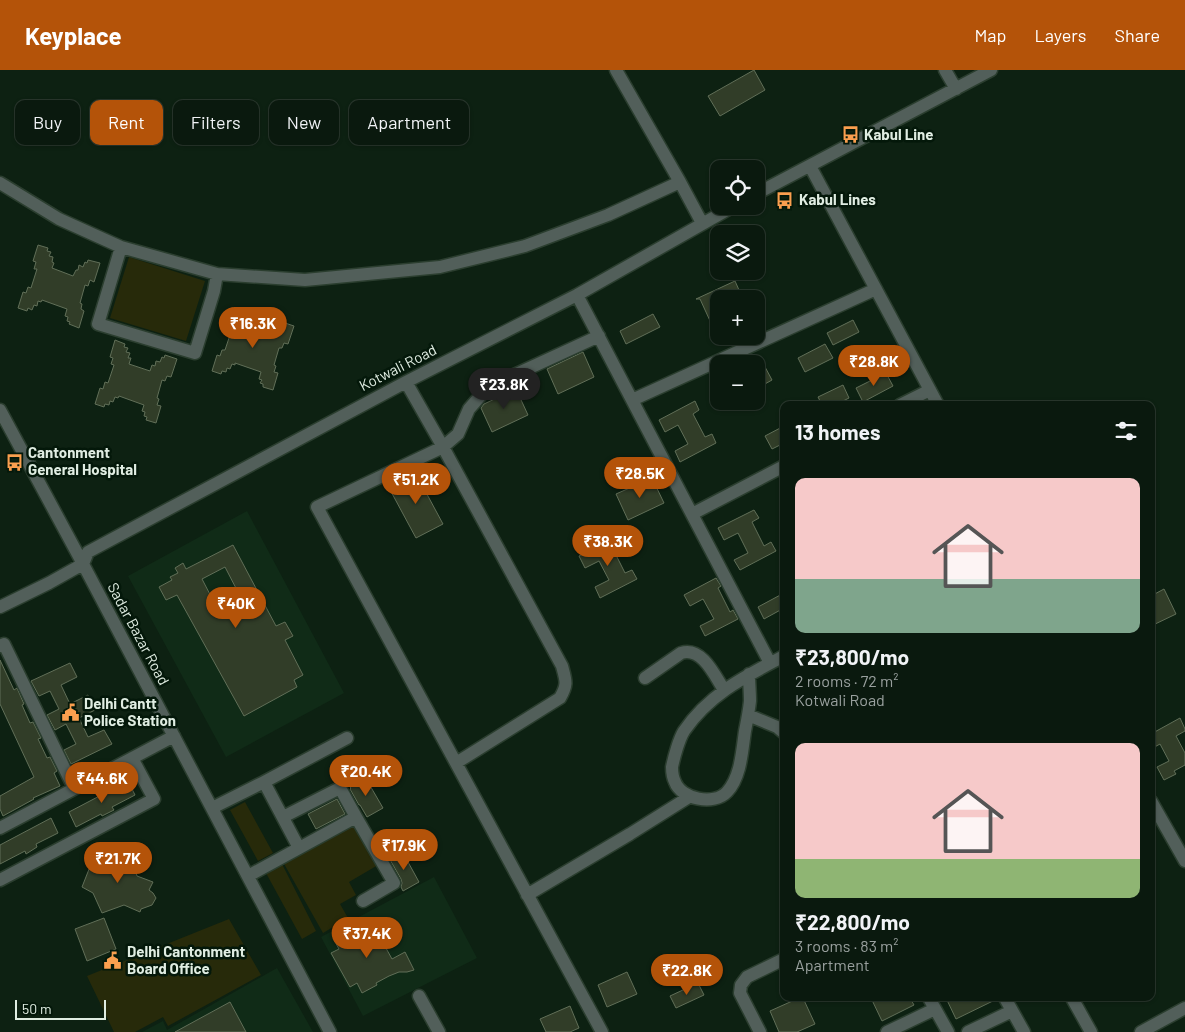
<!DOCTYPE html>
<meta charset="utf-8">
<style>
body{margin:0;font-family:Barlow,sans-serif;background:#18261c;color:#f1f3f6;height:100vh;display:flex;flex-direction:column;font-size:19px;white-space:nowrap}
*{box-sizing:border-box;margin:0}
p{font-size:16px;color:#99a09e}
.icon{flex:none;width:28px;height:28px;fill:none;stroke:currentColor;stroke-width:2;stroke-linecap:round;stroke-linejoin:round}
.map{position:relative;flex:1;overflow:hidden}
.panel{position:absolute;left:780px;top:331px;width:375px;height:600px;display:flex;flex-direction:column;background:#0a190e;border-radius:10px;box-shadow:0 1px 4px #0004,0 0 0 1px #2a382e}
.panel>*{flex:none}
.banner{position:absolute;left:15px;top:30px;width:475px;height:45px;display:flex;gap:10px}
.fabs{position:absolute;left:710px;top:90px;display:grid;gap:10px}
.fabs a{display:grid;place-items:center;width:55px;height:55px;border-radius:10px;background:#0a190e;box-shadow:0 1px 4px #0004,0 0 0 1px #2a382e;font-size:25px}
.scale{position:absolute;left:15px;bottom:12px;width:91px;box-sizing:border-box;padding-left:5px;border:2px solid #e0ede2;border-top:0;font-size:14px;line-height:18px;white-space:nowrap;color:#e0ede2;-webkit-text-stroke:4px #04180a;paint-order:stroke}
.price{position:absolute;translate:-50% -42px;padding:0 11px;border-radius:18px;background:#b45309;color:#fff;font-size:16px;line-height:32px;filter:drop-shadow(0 1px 2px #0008)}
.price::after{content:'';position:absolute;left:50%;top:30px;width:15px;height:11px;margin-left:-8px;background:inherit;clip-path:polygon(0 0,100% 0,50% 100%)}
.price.active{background:#222;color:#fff}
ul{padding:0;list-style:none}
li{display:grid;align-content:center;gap:10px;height:265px;padding:0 15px}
li span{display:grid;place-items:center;height:155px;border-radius:10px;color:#555}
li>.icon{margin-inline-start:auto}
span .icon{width:90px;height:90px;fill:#fffc;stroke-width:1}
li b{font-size:21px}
h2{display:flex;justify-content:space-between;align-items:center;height:60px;padding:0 15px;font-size:21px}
.pill{padding:0 18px;border-radius:10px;background:#0a190e;box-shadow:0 1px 4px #0004,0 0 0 1px #2a382e;font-size:18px;line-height:45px}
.pill.active{background:#b45309;color:#fff}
header{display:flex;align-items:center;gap:30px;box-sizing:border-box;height:70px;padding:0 25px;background:#b45309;color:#fff}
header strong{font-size:24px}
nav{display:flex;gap:28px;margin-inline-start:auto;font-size:18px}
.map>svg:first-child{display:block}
.built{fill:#102b17}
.green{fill:#272a0a}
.building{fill:#313d28;stroke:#616f58;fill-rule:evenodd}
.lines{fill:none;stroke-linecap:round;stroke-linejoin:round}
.minor-casing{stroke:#2b3e2f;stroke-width:15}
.minor{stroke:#525f5a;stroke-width:12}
.labels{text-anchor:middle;stroke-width:5;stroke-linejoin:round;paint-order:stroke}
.poi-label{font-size:15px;font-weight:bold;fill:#e0ede2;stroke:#04180a;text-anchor:start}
.street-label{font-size:15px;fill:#e0ede2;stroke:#04180a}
</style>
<header>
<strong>Keyplace</strong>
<nav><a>Map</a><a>Layers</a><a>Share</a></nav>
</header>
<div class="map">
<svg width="1185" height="962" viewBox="0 0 1185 962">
<rect width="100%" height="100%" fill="#0d2112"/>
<path class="built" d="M 247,441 L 344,623 L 226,687 L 128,506 Z
M 434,807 L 477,888 L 363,946 L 321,867 Z
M 277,898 L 313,962 L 142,962 L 163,951 L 167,960 Z"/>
<path class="green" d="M 129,187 L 205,211 L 186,271 L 110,248 Z
M 245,732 L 273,783 L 258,791 L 230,740 Z
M 353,752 L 378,795 L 349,812 L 356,825 L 340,834 L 348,848 L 323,863 L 283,792 Z
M 282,794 L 316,861 L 302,869 L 266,803 Z
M 229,849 L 261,905 L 168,956 L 163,947 L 135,962 L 114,962 L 87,906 Z"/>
<path class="building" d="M 754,0 L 765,20 L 720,46 L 708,26 Z
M 38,175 L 48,178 L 47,181 L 51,182 L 49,186 L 53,187 L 52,192 L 54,193 L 52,198 L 73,206 L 76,200 L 78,200 L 79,195 L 83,197 L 85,192 L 87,193 L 88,190 L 100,193 L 94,212 L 90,210 L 88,216 L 85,215 L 80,233 L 82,234 L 81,239 L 84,241 L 79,258 L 69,254 L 70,252 L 67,251 L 68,247 L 65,246 L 67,239 L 42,230 L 41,232 L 38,231 L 37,236 L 34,235 L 32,240 L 28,238 L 27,241 L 18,238 L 23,222 L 26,223 L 28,217 L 31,218 L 37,199 L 34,199 L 36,192 L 33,191 Z
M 735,211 L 743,229 L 719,229 L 719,249 L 711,253 L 700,229 L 696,229 Z
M 232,238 L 242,241 L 241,244 L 244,245 L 243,249 L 247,250 L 245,254 L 247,255 L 246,261 L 267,268 L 269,262 L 272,263 L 273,258 L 277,259 L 278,254 L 281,255 L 282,252 L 294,256 L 288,274 L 284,273 L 282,278 L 279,278 L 274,295 L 276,296 L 274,302 L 278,303 L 273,320 L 263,317 L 263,314 L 260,313 L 262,310 L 259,309 L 261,302 L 235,293 L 235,295 L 232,294 L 230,299 L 227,298 L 226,302 L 222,301 L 221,304 L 212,301 L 217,285 L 220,286 L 222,280 L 225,280 L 231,262 L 228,261 L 230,255 L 226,254 Z
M 653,244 L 660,257 L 626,274 L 620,261 Z
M 853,250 L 859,262 L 833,275 L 827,263 Z
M 115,270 L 125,274 L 124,277 L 128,278 L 126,282 L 130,283 L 128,288 L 131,288 L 129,294 L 150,301 L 152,295 L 155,296 L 156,291 L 160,292 L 162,287 L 164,288 L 165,285 L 177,289 L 171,307 L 167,306 L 165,311 L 162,310 L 157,328 L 159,329 L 157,335 L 161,336 L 156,353 L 146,350 L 147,347 L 144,346 L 145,342 L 142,341 L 144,335 L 119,326 L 118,328 L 115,327 L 113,332 L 110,331 L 109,335 L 105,334 L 104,337 L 95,334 L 100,318 L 103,319 L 105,312 L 108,313 L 114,295 L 111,294 L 113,288 L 110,287 Z
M 825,274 L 833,288 L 805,302 L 798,288 Z
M 583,282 L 594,307 L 558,324 L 547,299 Z
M 764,295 L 772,310 L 756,319 L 756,299 Z
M 886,303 L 893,316 L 863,332 L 856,318 Z
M 843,315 L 849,328 L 835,335 L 822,335 L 818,327 Z
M 516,319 L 528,345 L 492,362 L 481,338 L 484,334 Z
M 695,331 L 699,340 L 693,344 L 705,367 L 712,364 L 716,373 L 680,392 L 675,381 L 688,374 L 678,355 L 665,362 L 659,350 Z
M 784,356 L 784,373 L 772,379 L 765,366 Z
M 415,402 L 443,454 L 416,468 L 388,416 Z
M 652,408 L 664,433 L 628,450 L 616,424 Z
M 754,440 L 759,448 L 752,452 L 764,476 L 771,472 L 776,481 L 740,500 L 734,490 L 748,483 L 738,463 L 724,470 L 718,458 Z
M 615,467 L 620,476 L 613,479 L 625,503 L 632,500 L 637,509 L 600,528 L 595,517 L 609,510 L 599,491 L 585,498 L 579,486 Z
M 233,475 L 276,556 L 285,552 L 293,566 L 285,570 L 303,605 L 294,610 L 297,617 L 244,646 L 177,525 L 166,530 L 159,517 L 172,510 L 170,507 L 178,503 L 175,498 L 183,493 L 186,499 ZM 225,497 L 239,524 L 216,536 L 202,509 Z
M 716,508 L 721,516 L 718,518 L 730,542 L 733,540 L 738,549 L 705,566 L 700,556 L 714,549 L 703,529 L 690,536 L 684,525 Z
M 1164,519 L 1176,544 L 1151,556 L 1151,526 Z
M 784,523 L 784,538 L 764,549 L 758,537 Z
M 0,590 L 14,620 L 17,618 L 24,634 L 22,635 L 30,653 L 33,652 L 41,668 L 38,669 L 47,688 L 50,687 L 57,701 L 54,703 L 60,716 L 33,728 L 34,729 L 3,746 L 0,739 L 0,726 L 34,707 L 0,634 Z
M 70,593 L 77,607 L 61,615 L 70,634 L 88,625 L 95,640 L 79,648 L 88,667 L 104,660 L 112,674 L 71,694 L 64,680 L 76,674 L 66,654 L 55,660 L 47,645 L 59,639 L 50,621 L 39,626 L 31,611 Z
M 1180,648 L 1185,659 L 1185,661 L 1176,666 L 1185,683 L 1185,695 L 1174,701 L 1176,704 L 1164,710 L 1157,697 L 1169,691 L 1160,674 L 1151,679 L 1151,664 Z
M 365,707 L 383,738 L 367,747 L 360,735 L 359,735 L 350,719 L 351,718 L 349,716 Z
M 128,711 L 135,725 L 112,737 L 114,740 L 102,746 L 101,744 L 76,757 L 69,742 Z
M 337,729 L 345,744 L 316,759 L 308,744 Z
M 51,748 L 58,763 L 36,774 L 37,777 L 26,784 L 25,781 L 0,794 L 0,775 Z
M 402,781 L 419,812 L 403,821 L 401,817 L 402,813 L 401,809 L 389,788 Z
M 130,783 L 137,806 L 153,812 L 149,820 L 153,823 L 156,828 L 152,835 L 141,839 L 140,842 L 124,835 L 102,843 L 93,823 L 82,817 L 95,784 L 107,791 Z
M 104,848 L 116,879 L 87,891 L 75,859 Z
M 360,856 L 366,865 L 376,860 L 392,889 L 405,882 L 414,900 L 407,902 L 399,902 L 389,906 L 376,913 L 377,915 L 362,923 L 357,913 L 350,917 L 331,883 L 339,879 L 334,870 Z
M 627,902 L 637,924 L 607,937 L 598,915 Z
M 698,913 L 704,925 L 676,938 L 670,926 Z
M 799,928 L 803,928 L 815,954 L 797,962 L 779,962 L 770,941 Z
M 871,928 L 901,928 L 902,931 L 910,928 L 914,935 L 882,951 Z
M 946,928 L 997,928 L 997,929 L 956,949 Z
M 230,932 L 246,962 L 175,962 Z
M 570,936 L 579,958 L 570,962 L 546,962 L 540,949 Z"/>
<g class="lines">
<defs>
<path id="minor" d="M 616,0 L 680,112 L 702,153
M 945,0 L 956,19
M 810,96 L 938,335
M 0,113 L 59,149 L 121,177 L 217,204 L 305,210 L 440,197 L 525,176 L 608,145 L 680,112
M 756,124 L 991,0
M 121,177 L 98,254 L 195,283 L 214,221 L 217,204
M 577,225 L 632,330
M 599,266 L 488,317 L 469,339 L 458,364 L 443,377 L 317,437 L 602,962
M 406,312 L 443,377 L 562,596 C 566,611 568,614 560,628 L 456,693
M 900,335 L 930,320
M 0,340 L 83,494 L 330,962
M 692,444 L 784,396
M 83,494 L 88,482 L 406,312 L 577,225 L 734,136
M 0,537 L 49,513 L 83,494
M 0,576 L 4,574 L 74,718
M 770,593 L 632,330 L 876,219
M 749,604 C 749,613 750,622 750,631 C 749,641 747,651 745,661 C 742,681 741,707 727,722 C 714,736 681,729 675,712 C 673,708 672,701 672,697 C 674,687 679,669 684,661 C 709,624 746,606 784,586
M 645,608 L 681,583 C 702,576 715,606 724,620
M 748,645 L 777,657 L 784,663
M 264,712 L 347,668
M 1151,731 L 1185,791
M 212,738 L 264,712 L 299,778
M 283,747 L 340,718 L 356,747
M 0,758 L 174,666
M 248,806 L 356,747 L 394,813 L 363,831
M 0,810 L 154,729 L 132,688
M 527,825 L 630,764 L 689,727
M 419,926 L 439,962
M 929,928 L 948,962
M 1005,928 L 1024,962
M 1072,928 L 1091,962
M 760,962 L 740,923 L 741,915 L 747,907 L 784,889
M 887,962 L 935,939
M 968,962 L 1012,941
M 1141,962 L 1185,938"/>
</defs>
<use href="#minor" class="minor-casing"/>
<use href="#minor" class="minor"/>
</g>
<defs>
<symbol id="bus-bare" viewBox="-9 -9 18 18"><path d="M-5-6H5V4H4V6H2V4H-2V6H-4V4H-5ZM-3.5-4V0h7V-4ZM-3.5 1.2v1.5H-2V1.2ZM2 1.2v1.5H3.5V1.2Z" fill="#fa9f4f" stroke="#04180a" stroke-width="2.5" paint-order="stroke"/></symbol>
<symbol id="civic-bare" viewBox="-9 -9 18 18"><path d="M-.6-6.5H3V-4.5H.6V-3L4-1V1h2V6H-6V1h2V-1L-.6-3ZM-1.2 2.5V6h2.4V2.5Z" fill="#fa9f4f" stroke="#04180a" stroke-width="2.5" paint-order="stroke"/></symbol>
</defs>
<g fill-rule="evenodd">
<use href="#bus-bare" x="838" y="52" width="25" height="25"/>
<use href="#bus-bare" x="772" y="118" width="25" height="25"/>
<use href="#bus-bare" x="2" y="380" width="25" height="25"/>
<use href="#civic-bare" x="58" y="630" width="25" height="25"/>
<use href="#civic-bare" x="100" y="878" width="25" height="25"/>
</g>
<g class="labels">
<g class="poi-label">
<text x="864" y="70">Kabul Line</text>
<text x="799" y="135">Kabul Lines</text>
<text x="28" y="388">Cantonment<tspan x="28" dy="17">General Hospital</tspan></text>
<text x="84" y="639">Delhi Cantt<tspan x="84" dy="17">Police Station</tspan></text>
<text x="127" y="887">Delhi Cantonment<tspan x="127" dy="17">Board Office</tspan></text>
</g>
<g class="street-label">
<text transform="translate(398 298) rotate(-27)" y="5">Kotwali Road</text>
<text transform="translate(138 564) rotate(62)" y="5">Sadar Bazar Road</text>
</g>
</g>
</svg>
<div class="fabs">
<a><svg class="icon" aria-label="locate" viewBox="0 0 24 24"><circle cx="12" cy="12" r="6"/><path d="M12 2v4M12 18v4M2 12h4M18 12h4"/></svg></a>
<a><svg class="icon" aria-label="layers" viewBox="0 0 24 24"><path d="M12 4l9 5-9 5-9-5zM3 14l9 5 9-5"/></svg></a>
<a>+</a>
<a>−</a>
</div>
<div class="scale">50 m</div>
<b class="price" style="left:253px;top:279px">₹16.3K</b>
<b class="price" style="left:874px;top:317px">₹28.8K</b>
<b class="price active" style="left:504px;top:340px">₹23.8K</b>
<b class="price" style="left:640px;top:429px">₹28.5K</b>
<b class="price" style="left:416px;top:435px">₹51.2K</b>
<b class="price" style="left:608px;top:497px">₹38.3K</b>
<b class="price" style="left:236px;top:559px">₹40K</b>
<b class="price" style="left:366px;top:727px">₹20.4K</b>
<b class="price" style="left:102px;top:734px">₹44.6K</b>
<b class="price" style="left:404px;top:801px">₹17.9K</b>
<b class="price" style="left:118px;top:814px">₹21.7K</b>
<b class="price" style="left:367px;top:889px">₹37.4K</b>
<b class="price" style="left:687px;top:926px">₹22.8K</b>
<div class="banner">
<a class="pill">Buy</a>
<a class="pill active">Rent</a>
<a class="pill">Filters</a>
<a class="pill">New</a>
<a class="pill">Apartment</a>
</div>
<section class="panel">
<h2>13 homes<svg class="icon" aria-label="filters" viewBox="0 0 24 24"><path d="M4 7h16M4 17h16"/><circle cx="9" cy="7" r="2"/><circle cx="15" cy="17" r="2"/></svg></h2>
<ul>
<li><span style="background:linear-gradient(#f6c9c9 65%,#7fa58c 0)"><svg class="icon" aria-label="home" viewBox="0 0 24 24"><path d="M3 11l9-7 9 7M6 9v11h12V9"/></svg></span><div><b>₹23,800/mo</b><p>2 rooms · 72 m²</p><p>Kotwali Road</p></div></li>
<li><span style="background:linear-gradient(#f6c9c9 75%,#8fb573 0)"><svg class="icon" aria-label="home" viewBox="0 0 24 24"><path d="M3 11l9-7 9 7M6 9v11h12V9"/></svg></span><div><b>₹22,800/mo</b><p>3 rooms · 83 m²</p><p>Apartment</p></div></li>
</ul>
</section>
</div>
